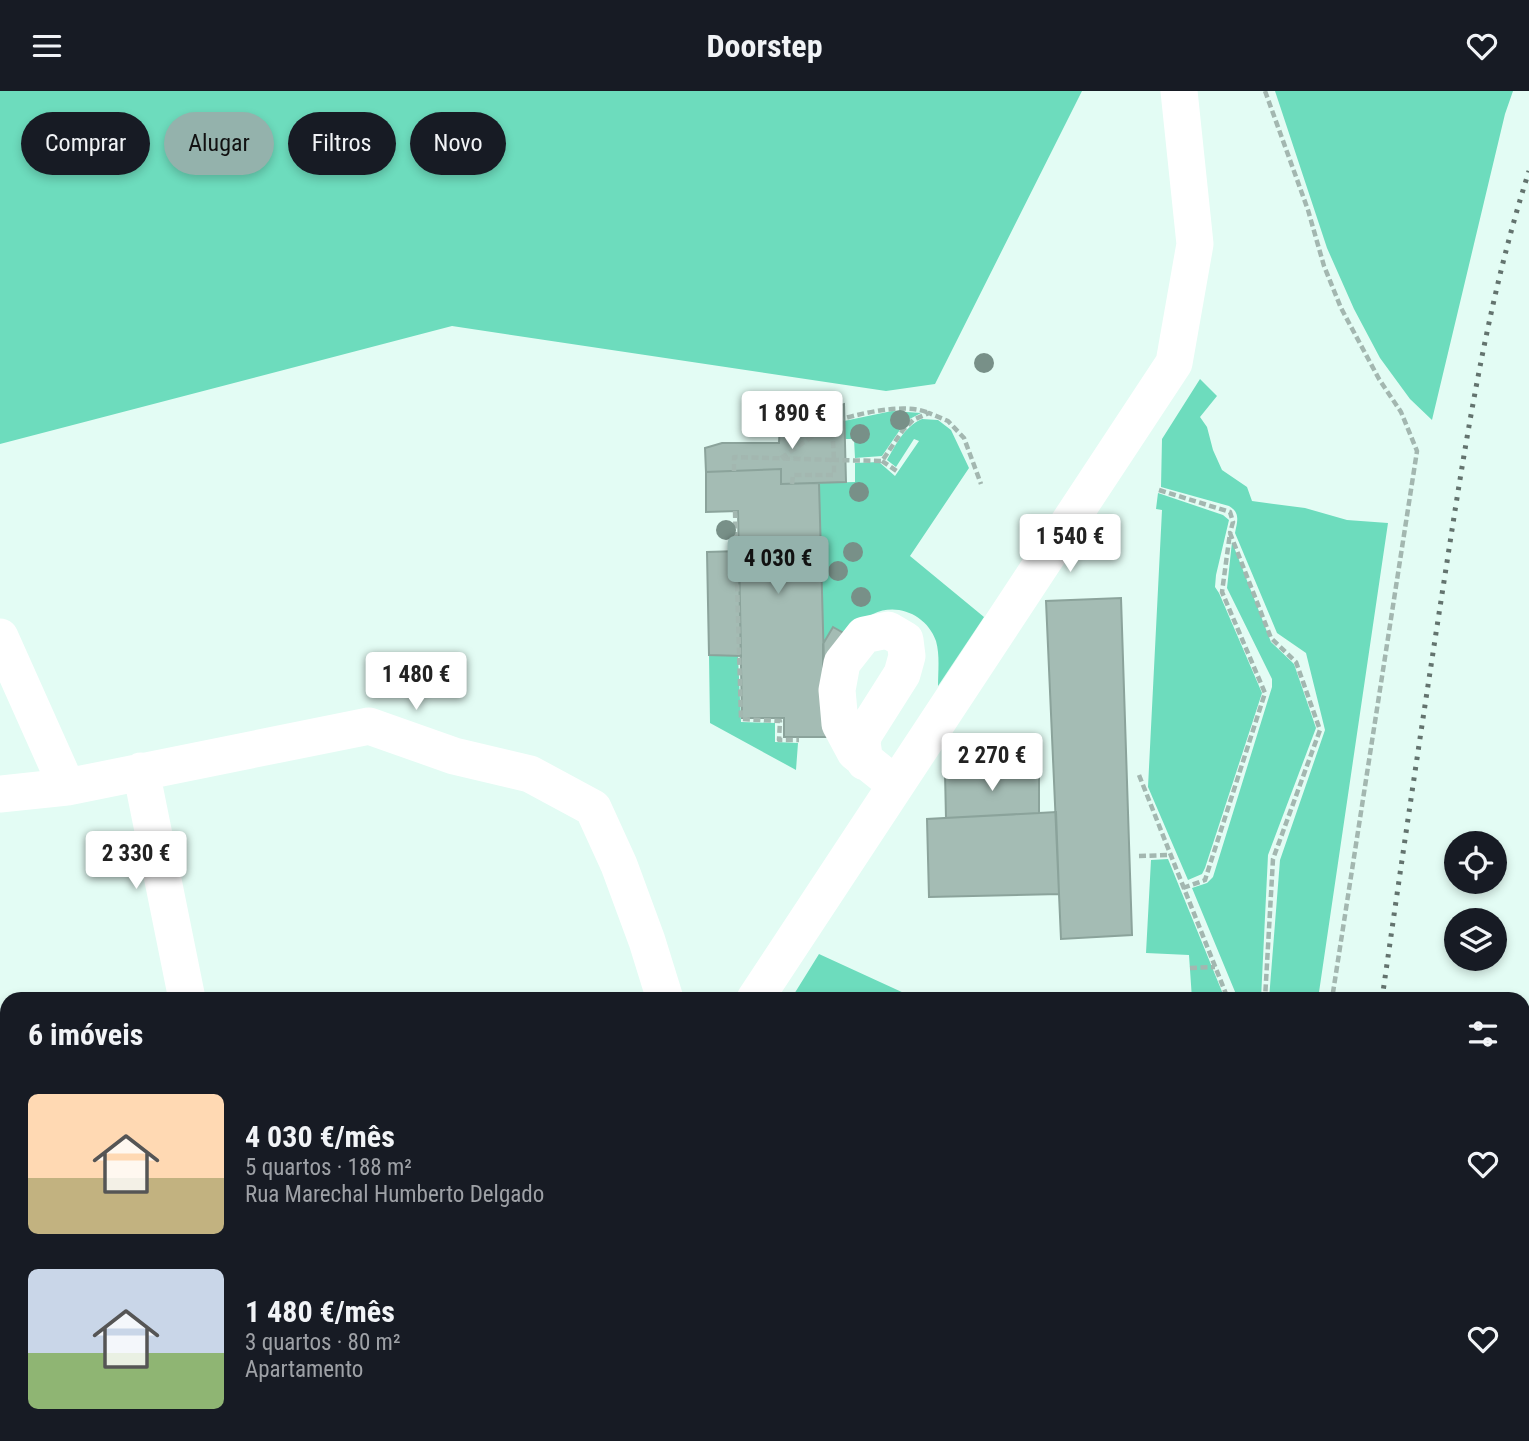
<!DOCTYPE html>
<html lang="pt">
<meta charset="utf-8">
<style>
body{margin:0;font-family:"Roboto Condensed",sans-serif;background:#20242c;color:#f1f3f6;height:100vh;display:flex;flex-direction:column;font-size:26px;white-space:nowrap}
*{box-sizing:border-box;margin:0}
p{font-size:23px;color:#9ea1a6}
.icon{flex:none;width:38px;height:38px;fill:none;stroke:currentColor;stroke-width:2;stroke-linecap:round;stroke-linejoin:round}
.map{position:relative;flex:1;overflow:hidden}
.drawer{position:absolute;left:0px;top:901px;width:1530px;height:450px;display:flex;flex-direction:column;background:#171b24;border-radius:21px 21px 0 0;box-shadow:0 4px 10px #0003}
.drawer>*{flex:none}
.banner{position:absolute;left:21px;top:21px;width:700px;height:63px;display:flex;gap:14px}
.buttons{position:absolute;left:1444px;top:740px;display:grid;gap:14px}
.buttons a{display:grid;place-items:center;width:63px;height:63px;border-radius:50%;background:#171b24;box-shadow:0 4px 10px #0003;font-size:35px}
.price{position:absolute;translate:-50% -60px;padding:0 16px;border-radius:7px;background:#fff;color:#222;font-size:23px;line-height:46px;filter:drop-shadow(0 2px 4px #0008)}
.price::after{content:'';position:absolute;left:50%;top:42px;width:21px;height:16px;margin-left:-10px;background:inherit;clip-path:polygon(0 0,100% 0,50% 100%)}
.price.current{background:#94b2ac;color:#111}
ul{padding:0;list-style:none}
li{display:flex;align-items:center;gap:21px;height:175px;padding:0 28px}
li span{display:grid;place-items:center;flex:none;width:196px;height:140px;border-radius:10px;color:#555}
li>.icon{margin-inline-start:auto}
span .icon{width:84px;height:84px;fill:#fffc;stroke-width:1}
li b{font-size:30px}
h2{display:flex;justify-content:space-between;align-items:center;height:84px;padding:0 28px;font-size:30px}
.tag{padding:0 24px;border-radius:32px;background:#171b24;box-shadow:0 4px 10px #0003;font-size:24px;line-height:63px}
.tag.current{background:#94b2ac;color:#111}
header{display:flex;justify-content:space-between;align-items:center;height:91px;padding:0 28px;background:#171b24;font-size:32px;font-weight:700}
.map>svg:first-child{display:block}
.green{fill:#6ddcbd}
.building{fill:#a4bcb4;stroke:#8ba39b;stroke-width:2}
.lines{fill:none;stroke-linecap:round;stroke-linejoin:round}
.path{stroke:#a3b7b0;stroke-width:4.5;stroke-dasharray:7 3.5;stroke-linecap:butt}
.minor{stroke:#fff;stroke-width:37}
.rail{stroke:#63736e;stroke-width:5;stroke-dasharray:3.5 7;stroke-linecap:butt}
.tree{fill:#789088}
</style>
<header><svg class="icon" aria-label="menu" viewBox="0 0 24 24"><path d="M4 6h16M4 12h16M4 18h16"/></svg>Doorstep<svg class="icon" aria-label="heart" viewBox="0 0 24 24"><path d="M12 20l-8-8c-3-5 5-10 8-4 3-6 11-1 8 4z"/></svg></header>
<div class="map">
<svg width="1529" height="1350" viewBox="0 0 1529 1350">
<rect width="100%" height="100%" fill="#e3fcf4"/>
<path class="green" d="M 0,0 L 1082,0 L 935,293 L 886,300 L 452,235 L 0,353 Z
M 1275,0 L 1513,0 L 1505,23 L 1432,329 L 1410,308 L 1380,267 L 1354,218 L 1327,157 Z
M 1200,288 L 1217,305 L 1200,326 L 1207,336 L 1213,359 L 1222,379 L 1247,396 L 1252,410 L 1305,417 L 1347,429 L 1388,432 L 1318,908 L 1269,908 L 1280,769 L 1325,639 L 1306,562 L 1277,542 L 1235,442 C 1237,431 1241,422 1229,415 L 1161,396 L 1162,348 Z
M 892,320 L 921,322 L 906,330 L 882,365 L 855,367 L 854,348 L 845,348 L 844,330 Z
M 922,328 L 938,329 L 951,339 L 969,377 L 910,465 L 984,526 L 938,595 C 938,581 940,564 936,550 C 927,524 897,511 873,523 C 863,528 855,538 848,545 L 833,536 L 823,553 L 819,392 L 855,391 L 855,372 L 879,371 L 895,385 L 919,350 L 914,348 L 896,376 L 887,369 C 897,352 904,336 922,328 Z
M 1158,402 L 1223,424 L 1229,429 L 1216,484 L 1215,496 L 1219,502 L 1262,602 L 1205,777 L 1202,783 L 1188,789 L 1148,696 L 1162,419 L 1156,418 Z
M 1232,451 L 1271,551 L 1294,573 L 1316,637 L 1268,764 L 1261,908 L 1238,908 L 1192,797 L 1207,792 L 1213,786 L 1272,596 L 1272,588 L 1227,497 Z
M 709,564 L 738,565 L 741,631 L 775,632 L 775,651 L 798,652 L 796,679 L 710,632 Z
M 1168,768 L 1225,908 L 1192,908 L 1189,864 L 1146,862 L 1151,769 Z
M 819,863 L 917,908 L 791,908 Z
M 804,1344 L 1130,1344 L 1129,1350 L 805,1350 Z"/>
<path class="building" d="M 844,313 L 846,391 L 781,393 L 781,378 L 706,381 L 705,357 L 722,352 L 779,352 L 780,333 Z
M 781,378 L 781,393 L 819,392 L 826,646 L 784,646 L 784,627 L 742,627 L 738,420 L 706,421 L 706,381 Z
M 739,460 L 741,565 L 709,564 L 707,461 Z
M 1121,507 L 1132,844 L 1061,848 L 1046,510 Z
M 833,536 L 854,548 L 823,575 L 823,553 Z
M 1039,677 L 1039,722 L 946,727 L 945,682 Z
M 1056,721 L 1059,803 L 929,806 L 927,728 Z"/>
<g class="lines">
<path class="path" d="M 1265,0 L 1308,119 L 1324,175 L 1341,217 L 1379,288 L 1401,321 L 1417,360 L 1332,908
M 781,367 L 832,332
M 882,370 L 898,381
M 734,380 L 734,366 L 834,369 L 832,331 C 857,323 905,311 929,322
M 792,393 L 793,384 L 834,384 L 834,369 L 882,370 L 903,339 L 913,329 L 929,322 L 948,330 L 964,347 L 981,393
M 1159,399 L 1230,421 L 1233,431 L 1230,442
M 735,420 L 741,628 L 780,630 L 779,649 L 799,649
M 1139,684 L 1228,908
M 1139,765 L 1169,764
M 1183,797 L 1205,789 L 1265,602 L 1222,501 L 1230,442 L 1271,547 L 1296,571 L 1320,639 L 1273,768 L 1265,908
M 1190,877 L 1215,876"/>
<path class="minor" d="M 0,546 L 67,696
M 865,671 L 862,652 L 864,643 L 902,583 L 907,565 L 905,549 L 888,539 L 864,544 L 842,572 L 837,599 L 840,633 L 855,661 L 896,694
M 141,680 L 187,908
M 0,703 L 67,696 L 369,635 L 454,665 L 530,683 L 593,717 L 619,774 L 647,850 L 665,908
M 755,908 L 1174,272 L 1195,153 L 1179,0
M 291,1344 L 295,1350
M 469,1350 L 473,1344"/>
<path class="rail" d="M 1382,908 C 1402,767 1423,625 1445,484 C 1466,348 1487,211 1529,80
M 1317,1350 L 1318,1344"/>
</g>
<g class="tree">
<circle cx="984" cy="272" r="10"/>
<circle cx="900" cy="329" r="10"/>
<circle cx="860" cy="343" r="10"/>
<circle cx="859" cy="401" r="10"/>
<circle cx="726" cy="439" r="10"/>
<circle cx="853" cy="461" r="10"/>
<circle cx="838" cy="480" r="10"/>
<circle cx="861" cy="506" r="10"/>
</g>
</svg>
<div class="buttons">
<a><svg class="icon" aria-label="locate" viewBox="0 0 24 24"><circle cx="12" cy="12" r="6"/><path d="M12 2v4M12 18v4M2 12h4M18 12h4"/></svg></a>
<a><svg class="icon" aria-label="layers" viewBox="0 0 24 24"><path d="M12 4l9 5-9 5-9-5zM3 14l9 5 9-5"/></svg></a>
</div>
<b class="price" style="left:792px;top:360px">1 890 €</b>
<b class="price" style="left:1070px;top:483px">1 540 €</b>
<b class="price current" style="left:778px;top:505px">4 030 €</b>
<b class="price" style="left:416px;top:621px">1 480 €</b>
<b class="price" style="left:992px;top:702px">2 270 €</b>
<b class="price" style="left:136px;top:800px">2 330 €</b>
<div class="banner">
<a class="tag">Comprar</a>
<a class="tag current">Alugar</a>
<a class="tag">Filtros</a>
<a class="tag">Novo</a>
</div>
<section class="drawer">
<h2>6 imóveis<svg class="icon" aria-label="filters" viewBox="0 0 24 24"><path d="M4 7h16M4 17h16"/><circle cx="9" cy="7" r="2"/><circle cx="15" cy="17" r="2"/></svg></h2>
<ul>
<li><span style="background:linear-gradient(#ffd9b3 60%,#c2b280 0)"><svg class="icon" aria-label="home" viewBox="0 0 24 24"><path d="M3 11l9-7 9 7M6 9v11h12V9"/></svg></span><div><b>4 030 €/mês</b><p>5 quartos · 188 m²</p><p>Rua Marechal Humberto Delgado</p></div><svg class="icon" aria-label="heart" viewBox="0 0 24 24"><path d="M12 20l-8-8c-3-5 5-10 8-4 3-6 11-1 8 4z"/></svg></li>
<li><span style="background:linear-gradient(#c9d6e8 60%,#8fb573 0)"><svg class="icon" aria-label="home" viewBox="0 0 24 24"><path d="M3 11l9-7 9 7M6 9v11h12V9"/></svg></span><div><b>1 480 €/mês</b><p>3 quartos · 80 m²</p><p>Apartamento</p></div><svg class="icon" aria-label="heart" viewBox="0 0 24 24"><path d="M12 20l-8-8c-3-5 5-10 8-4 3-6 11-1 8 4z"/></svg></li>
</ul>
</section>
</div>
